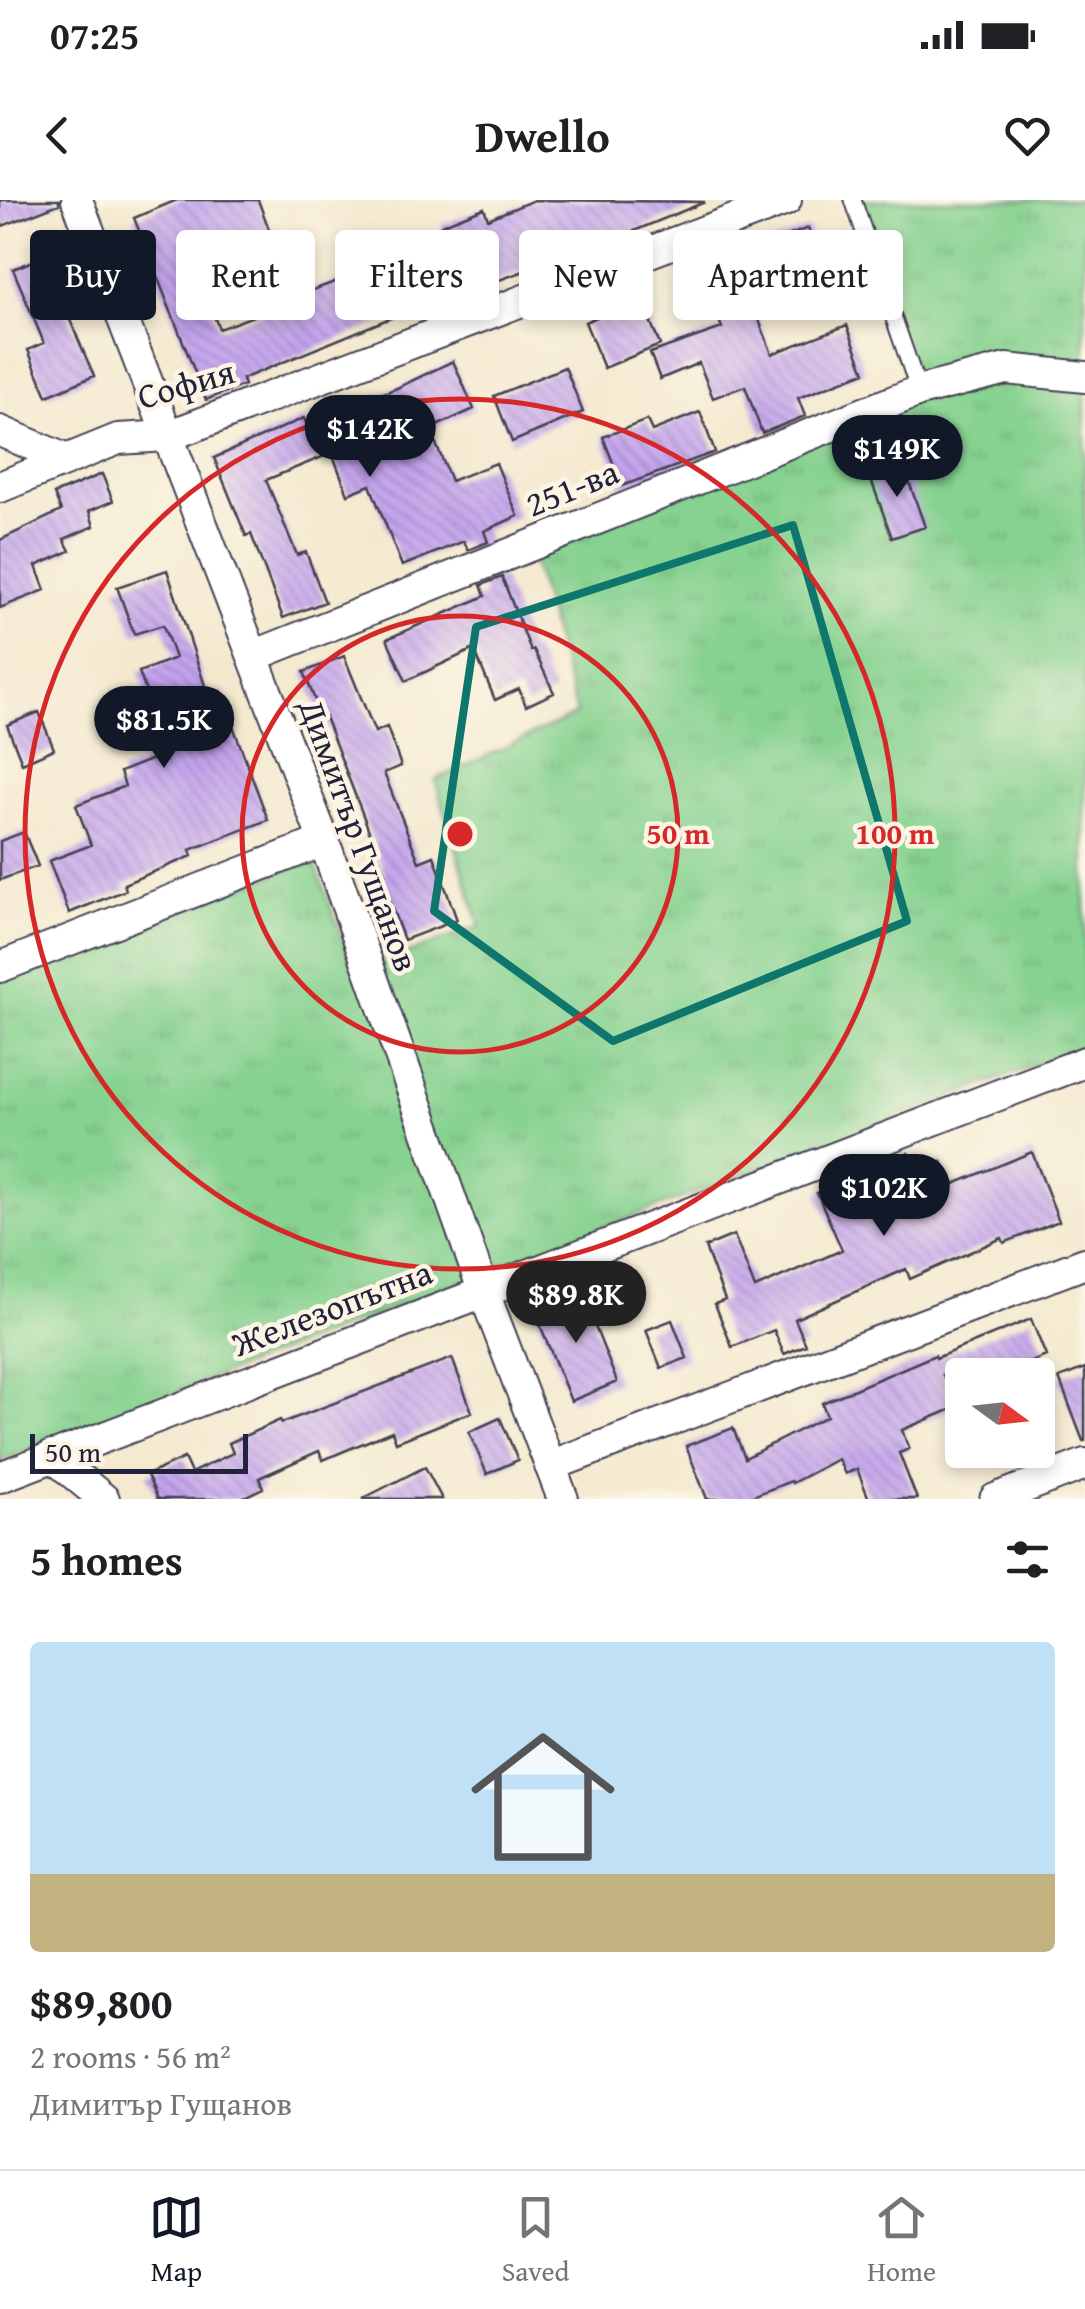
<!DOCTYPE html>
<meta charset="utf-8">
<style>
body{margin:0;font-family:"Gentium Book Plus",serif;background:#f6f6f6;color:#202124;height:100vh;display:flex;flex-direction:column;font-size:38px;white-space:nowrap}
*{box-sizing:border-box;margin:0}
p{font-size:32px;color:#757577}
.icon{flex:none;width:55px;height:55px;fill:none;stroke:currentColor;stroke-width:2;stroke-linecap:round;stroke-linejoin:round}
.map{position:relative;height:1299px;overflow:hidden}
.side{display:flex;flex-direction:column;background:#fff;flex:1}
.side>*{flex:none}
.top-card{position:absolute;left:30px;top:30px;width:1025px;height:90px;display:flex;gap:20px}
.needle{width:65px;rotate:105deg}
.controls{position:absolute;left:945px;top:1158px;display:grid;gap:20px}
.controls a{display:grid;place-items:center;width:110px;height:110px;border-radius:10px;background:#fff;box-shadow:0 5px 15px #0003;font-size:50px}
.scale{position:absolute;left:30px;bottom:25px;width:218px;box-sizing:border-box;padding-left:10px;border:5px solid #22223b;border-top:0;font-size:28px;line-height:35px;white-space:nowrap;color:#22223b;-webkit-text-stroke:8px #fcf5e5;paint-order:stroke}
.price{position:absolute;translate:-50% -85px;padding:0 22px;border-radius:35px;background:#111827;color:#fff;font-size:32px;line-height:65px;filter:drop-shadow(0 2px 5px #0008)}
.price::after{content:'';position:absolute;left:50%;top:60px;width:30px;height:22px;margin-left:-15px;background:inherit;clip-path:polygon(0 0,100% 0,50% 100%)}
.price.selected{background:#222;color:#fff}
ul{padding:0;list-style:none}
li{display:grid;align-content:center;gap:20px;height:530px;padding:0 30px}
li+li{border-top:2px solid #e0e0e0}
li span{display:grid;place-items:center;height:310px;border-radius:10px;color:#555}
li>.icon{margin-inline-start:auto}
span .icon{width:180px;height:180px;fill:#fffc;stroke-width:1}
li b{font-size:42px}
h2{display:flex;justify-content:space-between;align-items:center;height:120px;padding:0 30px;font-size:42px}
.tag{padding:0 35px;border-radius:10px;background:#fff;box-shadow:0 5px 15px #0003;font-size:35px;line-height:90px}
.tag.selected{background:#111827;color:#fff}
.status{display:flex;justify-content:space-between;align-items:center;height:70px;padding:0 50px;background:#fff;direction:ltr}
.status svg{height:28px;fill:currentColor}
header{display:flex;justify-content:space-between;align-items:center;height:130px;padding:0 30px;background:#fff;font-size:45px;font-weight:800}
.dock{display:flex;justify-content:space-around;align-items:center;height:140px;border-top:2px solid #e0e0e0;background:#fff;font-size:28px;color:#757577}
.dock a{display:grid;justify-items:center;gap:5px}
.dock .selected{color:#111827}
.map>svg:first-child{display:block}
.park{fill:url(#park-tufts);stroke:#547a66;stroke-width:2.5}
.building{fill:url(#building-back-hatch)}
.lines{fill:none;stroke-linecap:round;stroke-linejoin:round}
.lane-casing{stroke:#424051;stroke-width:19}
.street-casing{stroke:#424051;stroke-width:34}
.lane{stroke:#fff;stroke-width:15}
.street{stroke:#fff;stroke-width:30}
.marked{fill:none;stroke:#0f766e;stroke-width:8;stroke-linejoin:round}
.ring{fill:none;stroke:#d62828;stroke-width:5}
.labels{text-anchor:middle;stroke-width:9;stroke-linejoin:round;paint-order:stroke}
.street-label{font-size:35px;fill:#22223b;stroke:#fcf5e5}
.centre{fill:#d62828;stroke:#fcf5e5;stroke-width:5}
.ring-label{font-size:30px;text-anchor:middle;font-weight:bold;fill:#d62828;stroke:#fcf5e5;stroke-width:9;stroke-linejoin:round;paint-order:stroke}
</style>
<div class="status"><b>07:25</b><svg viewBox="0 0 49 12"><path d="M0 12V9h3v3zM5 12V6h3v6zM10 12V3h3v9zM15 12V0h3v12zM26 1h20v11H26zM47 4h2v5h-2z"/></svg></div>
<header><svg class="icon" aria-label="back" viewBox="0 0 24 24"><path d="M15 5l-7 7 7 7"/></svg>Dwello<svg class="icon" aria-label="heart" viewBox="0 0 24 24"><path d="M12 20l-8-8c-3-5 5-10 8-4 3-6 11-1 8 4z"/></svg></header>
<div class="map">
<svg width="1085" height="1299" viewBox="0 0 1085 1299">
<defs>
<pattern id="park-tufts" width="24" height="20" patternUnits="userSpaceOnUse" patternTransform="scale(2.5)"><rect width="24" height="20" fill="#86d290"/><path d="M3 7l-1-3M5 7V3M7 7l1-3M15 17l-1-3M17 17v-4M19 17l1-3" fill="none" stroke="#73b47d"/></pattern>
<pattern id="building-back-hatch" width="6" height="6" patternUnits="userSpaceOnUse" patternTransform="scale(2.5)"><rect width="6" height="6" fill="#c4a4ee"/><path d="M-1 5l2 2M0 0l6 6M5-1l2 2" fill="none" stroke="#9f85c2"/></pattern>
</defs>
<rect width="100%" height="100%" fill="#fcf5e5"/>
<filter id="ink" filterUnits="userSpaceOnUse"><feTurbulence type="fractalNoise" baseFrequency=".01" numOctaves="2"/><feDisplacementMap in="SourceGraphic" scale="20" xChannelSelector="R" yChannelSelector="G"/><feConvolveMatrix kernelMatrix="1 2 1 2 8 2 1 2 1" color-interpolation-filters="sRGB"/></filter>
<filter id="wash" filterUnits="userSpaceOnUse"><feTurbulence type="fractalNoise" baseFrequency=".0048" numOctaves="4" result="noise"/><feDisplacementMap in="SourceGraphic" scale="40" xChannelSelector="R" yChannelSelector="G"/><feGaussianBlur stdDeviation="2.25" result="paint"/><feColorMatrix in="noise" values="0 0 0 0 0 0 0 0 0 0 0 0 0 0 0 0 0 1.4 0 .05"/><feComposite in="paint" operator="in"/></filter>
<g filter="url(#wash)">
<rect width="100%" height="100%" fill="#f4e9cf"/>
<path class="park" d="M 853,0 L 1085,0 L 1085,847 L 503,1065 L 0,1261 L 0,781 L 313,659 L 356,773 L 480,726 L 435,580 L 577,514 L 528,346 L 918,191 Z"/>
<g id="blocks">
<path class="building" d="M 0,0 L 59,0 L 59,4 L 0,27 Z
M 177,0 L 258,0 L 275,45 L 245,56 L 243,51 L 196,69 L 219,129 L 304,97 L 302,94 L 447,41 L 441,25 L 484,8 L 488,19 L 534,0 L 705,2 L 585,51 L 583,46 L 527,70 L 466,92 L 465,89 L 388,119 L 242,179 L 244,185 L 206,200 L 134,18 Z
M 808,28 L 823,70 L 775,87 L 760,46 Z
M 43,57 L 94,176 L 47,196 L 28,150 L 44,143 L 13,69 Z
M 641,98 L 660,145 L 604,168 L 585,122 Z
M 751,99 L 772,154 L 847,125 L 865,172 L 798,198 L 805,216 L 762,233 L 745,186 L 713,198 L 699,163 L 660,179 L 650,153 L 722,128 L 716,112 Z
M 453,161 L 474,209 L 430,229 L 451,281 L 496,263 L 518,316 L 484,331 L 488,342 L 468,350 L 464,341 L 402,366 L 370,285 L 348,294 L 332,253 L 266,280 L 297,355 L 306,352 L 325,402 L 283,418 L 251,334 L 246,336 L 214,258 L 304,218 L 306,223 L 397,188 Z
M 565,167 L 583,212 L 512,242 L 494,196 Z
M 700,212 L 715,252 L 622,286 L 603,237 L 647,220 L 652,231 Z
M 902,262 L 925,327 L 892,338 L 869,274 Z
M 102,274 L 113,301 L 89,311 L 94,326 L 64,339 L 70,351 L 36,366 L 45,390 L 0,408 L 0,340 L 61,311 L 54,294 Z
M 167,370 L 208,495 L 220,491 L 268,620 L 190,650 L 192,656 L 124,684 L 126,690 L 69,713 L 49,661 L 91,645 L 76,605 L 125,586 L 120,572 L 168,553 L 139,472 L 175,458 L 163,425 L 134,434 L 117,387 Z
M 502,377 L 531,451 L 534,450 L 554,493 L 526,506 L 519,489 L 495,500 L 474,449 L 406,481 L 387,439 L 485,396 L 481,385 Z
M 344,456 L 375,532 L 387,527 L 401,566 L 384,573 L 419,662 L 434,656 L 457,720 L 404,740 L 380,676 L 385,674 L 366,623 L 325,517 L 322,518 L 304,472 Z
M 39,512 L 54,549 L 22,563 L 7,525 Z
M 24,632 L 38,666 L 0,680 L 0,641 Z
M 1032,952 L 1059,1021 L 1004,1043 L 1002,1038 L 910,1079 L 906,1069 L 795,1119 L 806,1145 L 784,1154 L 774,1130 L 732,1147 L 715,1104 L 725,1100 L 705,1047 L 734,1035 L 755,1088 L 842,1050 L 817,993 L 908,953 L 917,973 L 942,962 L 952,985 Z
M 581,1091 L 617,1182 L 571,1201 L 534,1110 Z
M 1031,1119 L 1046,1156 L 1000,1175 L 943,1175 L 957,1207 L 902,1230 L 909,1249 L 899,1253 L 917,1299 L 869,1299 L 857,1269 L 845,1274 L 838,1259 L 792,1283 L 791,1281 L 745,1299 L 707,1299 L 686,1246 L 733,1228 L 745,1258 L 827,1216 L 822,1203 L 935,1155 L 936,1158 Z
M 672,1120 L 687,1158 L 661,1168 L 646,1130 Z
M 452,1158 L 472,1212 L 396,1242 L 392,1231 L 323,1260 L 319,1251 L 259,1278 L 263,1288 L 240,1299 L 158,1299 L 147,1275 L 184,1258 L 191,1273 L 233,1253 L 229,1243 L 280,1220 L 282,1223 Z
M 1085,1168 L 1085,1241 L 1083,1241 L 1059,1178 Z
M 500,1218 L 518,1260 L 487,1274 L 469,1232 Z
M 425,1267 L 442,1299 L 362,1299 Z"/>
</g>
</g>
<g filter="url(#ink)">
<use href="#blocks" fill-opacity="0" stroke="#424051" stroke-width="2.5"/>
<g class="lines">
<defs>
<path id="lane" d="M 853,0 L 919,191"/>
<path id="street" d="M 77,0 L 324,641 L 483,1090 L 563,1299
M 0,231 L 67,260
M 0,287 L 118,239 L 168,236 L 786,0
M 253,456 L 919,191 L 1006,169 L 1085,177
M 0,767 L 324,641
M 52,1256 L 104,1299
M 550,1266 L 1085,1063
M 0,1277 L 1085,862
M 995,1299 L 1085,1264"/>
</defs>
<use href="#lane" class="lane-casing"/>
<use href="#street" class="street-casing"/>
<use href="#lane" class="lane"/>
<use href="#street" class="street"/>
</g>
</g>
<path class="marked" d="M 793,325 L 907,721 L 613,841 L 434,711 L 476,427 Z"/>
<g class="ring">
<circle cx="460" cy="634" r="218"/>
<circle cx="460" cy="634" r="435"/>
</g>
<g class="labels">
<g class="street-label">
<text transform="translate(186 184) rotate(-16)" y="12">София</text>
<text transform="translate(572 288) rotate(-22)" y="12">251-ва</text>
<text transform="translate(359 635) rotate(70)" y="12">Димитър Гущанов</text>
<text transform="translate(332 1108) rotate(-21)" y="12">Железопътна</text>
</g>
</g>
<circle cx="460" cy="634" r="15" class="centre"/>
<g class="ring-label">
<text x="678" y="644">50 m</text>
<text x="895" y="644">100 m</text>
</g>
</svg>
<div class="controls">
<a><svg class="needle" viewBox="-14 -14 28 28"><path d="M0-13l5 13h-10z" fill="#e53935"/><path d="M0 13l5-13h-10z" fill="#757577"/></svg></a>
</div>
<div class="scale">50 m</div>
<b class="price" style="left:370px;top:280px">$142K</b>
<b class="price" style="left:897px;top:300px">$149K</b>
<b class="price" style="left:164px;top:571px">$81.5K</b>
<b class="price" style="left:884px;top:1039px">$102K</b>
<b class="price selected" style="left:576px;top:1146px">$89.8K</b>
<div class="top-card">
<a class="tag selected">Buy</a>
<a class="tag">Rent</a>
<a class="tag">Filters</a>
<a class="tag">New</a>
<a class="tag">Apartment</a>
</div>
</div>
<section class="side">
<h2>5 homes<svg class="icon" aria-label="filters" viewBox="0 0 24 24"><path d="M4 7h16M4 17h16"/><circle cx="9" cy="7" r="2"/><circle cx="15" cy="17" r="2"/></svg></h2>
<ul>
<li><span style="background:linear-gradient(#bfe0f5 75%,#c2b280 0)"><svg class="icon" aria-label="home" viewBox="0 0 24 24"><path d="M3 11l9-7 9 7M6 9v11h12V9"/></svg></span><div><b>$89,800</b><p>2 rooms · 56 m²</p><p>Димитър Гущанов</p></div></li>
</ul>
</section>
<nav class="dock">
<a class="selected"><svg class="icon" aria-label="map" viewBox="0 0 24 24"><path d="M3 6l6-2 6 2 6-2v14l-6 2-6-2-6 2zM9 4v14M15 6v14"/></svg>Map</a>
<a><svg class="icon" aria-label="saved" viewBox="0 0 24 24"><path d="M7 4h10v16l-5-4-5 4z"/></svg>Saved</a>
<a><svg class="icon" aria-label="home" viewBox="0 0 24 24"><path d="M3 11l9-7 9 7M6 9v11h12V9"/></svg>Home</a>
</nav>
